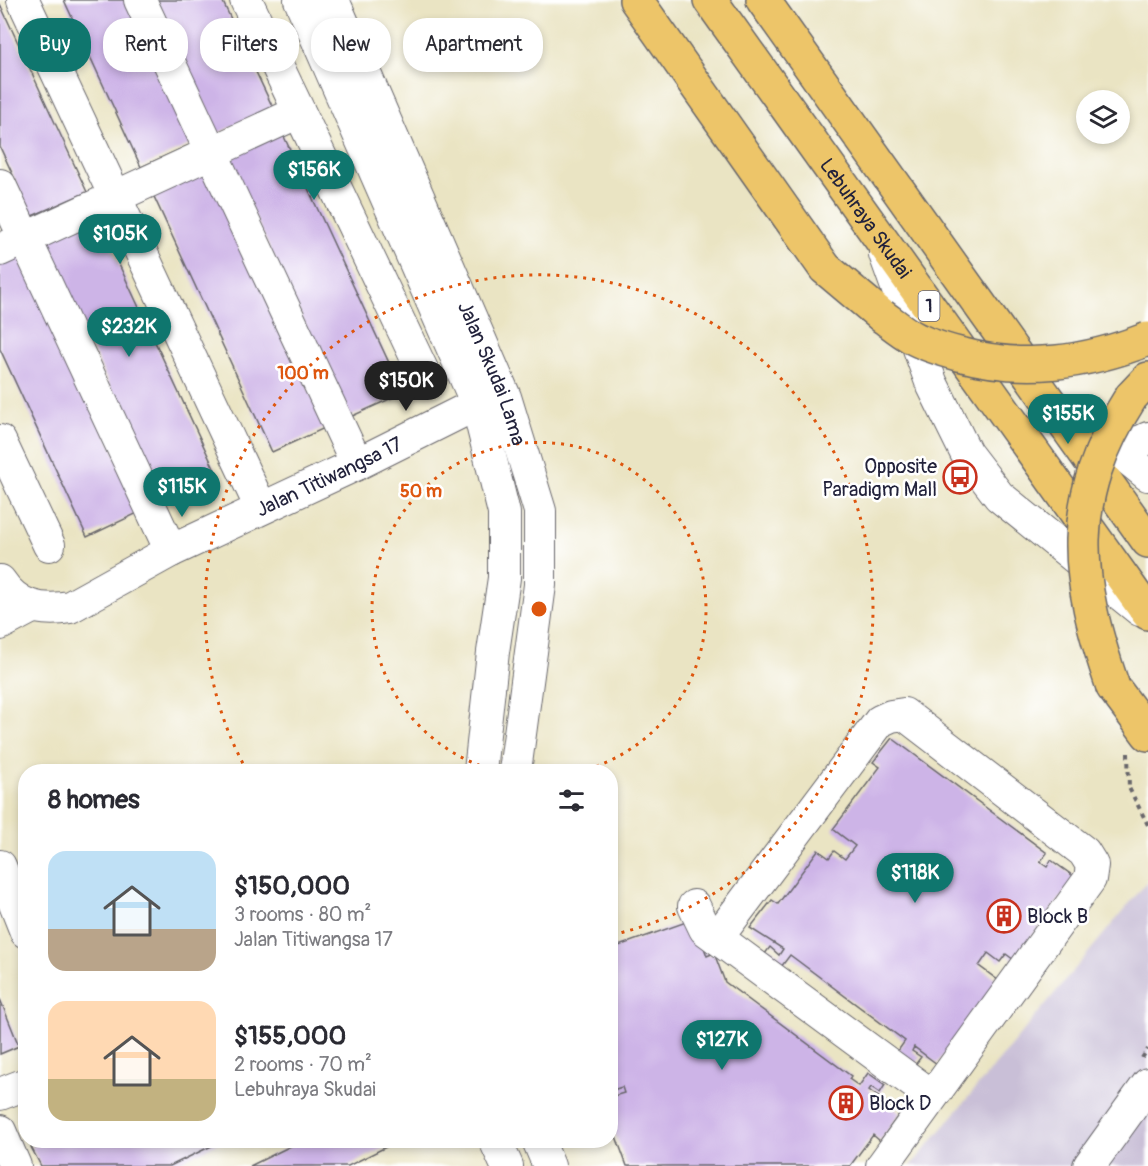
<!DOCTYPE html>
<meta charset="utf-8">
<style>
body{margin:0;font-family:Pangolin,sans-serif;background:#f2f2f3;color:#2b2b33;height:100vh;display:flex;flex-direction:column;font-size:22px;white-space:nowrap}
*{box-sizing:border-box;margin:0}
p{font-size:20px;color:#7c7c81}
.icon{flex:none;width:33px;height:33px;fill:none;stroke:currentColor;stroke-width:2;stroke-linecap:round;stroke-linejoin:round}
.map{position:relative;flex:1;overflow:hidden}
.details{position:absolute;left:18px;top:764px;width:600px;height:384px;display:flex;flex-direction:column;background:#fff;border-radius:24px;box-shadow:0 3px 9px #0003}
.details>*{flex:none}
.banner{position:absolute;left:18px;top:18px;width:600px;height:54px;display:flex;gap:12px}
.buttons{position:absolute;left:1076px;top:90px;display:grid;gap:12px}
.buttons a{display:grid;place-items:center;width:54px;height:54px;border-radius:50%;background:#fff;box-shadow:0 3px 9px #0003;font-size:30px}
.price{position:absolute;translate:-50% -51px;padding:0 14px;border-radius:21px;background:#0f766e;color:#fff;font-size:20px;line-height:39px;filter:drop-shadow(0 2px 3px #0008)}
.price::after{content:'';position:absolute;left:50%;top:36px;width:18px;height:14px;margin-left:-9px;background:inherit;clip-path:polygon(0 0,100% 0,50% 100%)}
.price.current{background:#222;color:#fff}
ul{padding:0;list-style:none}
li{display:flex;align-items:center;gap:18px;height:150px;padding:0 30px}
li span{display:grid;place-items:center;flex:none;width:168px;height:120px;border-radius:18px;color:#555}
li>.icon{margin-inline-start:auto}
span .icon{width:72px;height:72px;fill:#fffc;stroke-width:1}
li b{font-size:26px}
h2{display:flex;justify-content:space-between;align-items:center;height:72px;padding:0 30px;font-size:26px}
.tag{padding:0 21px;border-radius:24px;background:#fff;box-shadow:0 3px 9px #0003;font-size:21px;line-height:54px}
.tag.current{background:#0f766e;color:#fff}
.map>svg:first-child{display:block}
.industrial{fill:#c9bfd7}
.building{fill:#cdb4e7}
.lines{fill:none;stroke-linecap:round;stroke-linejoin:round}
.minor-casing{stroke:#68666b;stroke-width:34}
.highway-casing{stroke:#68666b;stroke-width:36}
.path{stroke:#68666b;stroke-width:4;stroke-dasharray:4.5 4.5;stroke-linecap:butt}
.minor{stroke:#fff;stroke-width:32}
.highway{stroke:#edc569;stroke-width:33}
.highway-bridge-casing{stroke:#68666b;stroke-width:36;stroke-linecap:butt}
.highway-bridge{stroke:#edc569;stroke-width:33}
.ring{fill:none;stroke:#de560e;stroke-width:3;stroke-dasharray:3 6}
.labels{text-anchor:middle;stroke-width:5;stroke-linejoin:round;paint-order:stroke}
.shield{fill:#fff;stroke:#646476;stroke-width:1.5}
.shield-label{font-size:18px;font-weight:bold;fill:#22223b}
.street-label{font-size:20px;fill:#22223b;stroke:#fff}
.poi-label{font-size:20px;fill:#22223b;stroke:#fff;text-anchor:start}
.centre{fill:#de560e;stroke:#fff;stroke-width:3}
.ring-label{font-size:18px;text-anchor:middle;font-weight:bold;fill:#de560e;stroke:#fff;stroke-width:5;stroke-linejoin:round;paint-order:stroke}
</style>
<div class="map">
<svg width="1148" height="1166" viewBox="0 0 1148 1166">
<rect width="100%" height="100%" fill="#fff"/>
<filter id="ink" filterUnits="userSpaceOnUse"><feTurbulence type="fractalNoise" baseFrequency=".0167" numOctaves="2"/><feDisplacementMap in="SourceGraphic" scale="12" xChannelSelector="R" yChannelSelector="G"/><feConvolveMatrix kernelMatrix="1 2 1 2 8 2 1 2 1" color-interpolation-filters="sRGB"/></filter>
<filter id="wash" filterUnits="userSpaceOnUse"><feTurbulence type="fractalNoise" baseFrequency=".008" numOctaves="4" result="noise"/><feDisplacementMap in="SourceGraphic" scale="24" xChannelSelector="R" yChannelSelector="G"/><feGaussianBlur stdDeviation="1.35" result="paint"/><feColorMatrix in="noise" values="0 0 0 0 0 0 0 0 0 0 0 0 0 0 0 0 0 1.4 0 .05"/><feComposite in="paint" operator="in"/></filter>
<g filter="url(#wash)">
<rect width="100%" height="100%" fill="#eae4c3"/>
<path class="industrial" d="M 1148,881 L 1148,1166 L 911,1166 Z"/>
<g id="blocks">
<path class="building" d="M 64,0 L 130,0 L 196,142 L 141,167 Z
M 156,0 L 222,0 L 273,108 L 218,133 Z
M 0,4 L 87,192 L 32,216 L 0,147 Z
M 280,128 L 403,393 L 348,418 L 226,154 Z
M 204,163 L 327,427 L 272,452 L 150,188 Z
M 95,213 L 218,477 L 163,502 L 41,238 Z
M 19,247 L 142,511 L 87,537 L 0,349 L 0,256 Z
M 892,738 L 1047,853 L 1040,862 L 1047,867 L 1051,860 L 1076,878 L 1014,960 L 1006,954 L 1000,962 L 988,953 L 979,966 L 999,981 L 937,1064 L 914,1047 L 912,1051 L 921,1057 L 915,1065 L 897,1052 L 905,1041 L 790,955 L 781,967 L 764,955 L 770,947 L 779,955 L 783,949 L 750,928 L 772,900 L 778,904 L 818,850 L 829,858 L 834,851 L 845,859 L 855,846 L 833,829 L 880,767 L 873,762 Z
M 686,922 L 698,931 L 707,956 L 714,953 L 725,982 L 851,1076 L 849,1079 L 859,1086 L 868,1073 L 885,1085 L 880,1093 L 871,1087 L 869,1090 L 900,1113 L 880,1141 L 873,1135 L 850,1166 L 627,1166 L 610,1120 L 610,1097 L 624,1093 L 622,1087 L 610,1091 L 610,949 Z
M 0,999 L 19,1046 L 0,1054 Z
M 46,1140 L 224,1140 L 170,1166 L 41,1166 L 31,1147 Z
M 303,1140 L 394,1140 L 396,1142 L 348,1166 L 250,1166 Z"/>
</g>
</g>
<g filter="url(#ink)">
<use href="#blocks" fill-opacity="0" stroke="#68666b" stroke-width="1.5"/>
<g class="lines">
<defs>
<g id="minor">
<path d="M 23,0 L 261,508"/>
<path d="M 140,0 L 357,464"/>
<path d="M 246,0 L 427,380"/>
<path d="M 300,0 L 477,404 L 504,513 L 504,578 L 493,652 L 480,771"/>
<path id="s1" d="M 333,0 L 505,397 L 540,511 L 540,585 L 515,771"/>
<path d="M 0,185 L 171,551"/>
<path d="M 0,250 L 299,112"/>
<path d="M 885,254 L 931,382 L 966,453 L 999,496 L 1140,610"/>
<path d="M 1054,406 L 1110,444 L 1148,475"/>
<path d="M 0,441 L 49,545"/>
<path d="M 1110,444 L 1140,442 L 1148,438"/>
<path id="s2" d="M 0,581 C 17,607 41,612 70,607 L 171,551 L 357,464 L 477,404 L 495,399"/>
<path d="M 0,624 L 32,607"/>
<path d="M 0,866 L 26,932"/>
<path d="M 694,906 L 705,929 L 932,1096"/>
<path d="M 717,938 L 880,721 L 891,716 L 904,714 L 1084,852 L 1092,865 L 1090,879 L 882,1166"/>
<path d="M 0,1094 L 26,1084"/>
<path d="M 0,1131 L 15,1166"/>
<path d="M 495,1140 L 507,1166"/>
<path d="M 538,1140 L 549,1166"/>
<path d="M 1089,1166 L 1148,1084"/>
</g>
<g id="highway">
<path d="M 636,0 L 825,268 L 882,316"/>
<path id="s3" d="M 710,0 L 1148,613"/>
<path d="M 763,0 L 1148,541"/>
<path d="M 1131,397 L 1148,379"/>
<path d="M 1113,687 L 1148,734"/>
</g>
</defs>
<use href="#minor" class="minor-casing"/>
<use href="#highway" class="highway-casing"/>
<path class="path" d="M 1128,753 L 1129,788 L 1148,825
M 1142,1058 L 1148,1049"/>
<use href="#minor" class="minor"/>
<use href="#highway" class="highway"/>
<defs>
<path id="highway-bridge" d="M 882,316 C 892,323 901,331 912,337 C 926,345 944,350 959,354 C 1025,372 1086,363 1148,339
M 1113,687 C 1075,577 1065,500 1131,397"/>
</defs>
<use href="#highway-bridge" class="highway-bridge-casing"/>
<use href="#highway-bridge" class="highway-bridge"/>
</g>
</g>
<g class="ring">
<path d="M497 771A167 167 0 1 1 581 771"/>
<path d="M247 771A334 334 0 1 1 611 935"/>
</g>
<defs>
<symbol id="bus-ring" viewBox="-11 -11 22 22"><circle r="9.5" fill="#fff" stroke="#c8321e" stroke-width="1.5"/><path d="M-5-6H5V4H4V6H2V4H-2V6H-4V4H-5ZM-3.5-4V0h7V-4ZM-3.5 1.2v1.5H-2V1.2ZM2 1.2v1.5H3.5V1.2Z" fill="#c8321e"/></symbol>
<symbol id="building-ring" viewBox="-11 -11 22 22"><circle r="9.5" fill="#fff" stroke="#c8321e" stroke-width="1.5"/><path d="M-4-6H4V6H1V3H-1V6H-4ZM-2.5-4.3h1.7v1.8h-1.7ZM.8-4.3h1.7v1.8H.8ZM-2.5-1h1.7V.8h-1.7ZM.8-1h1.7V.8H.8Z" fill="#c8321e"/></symbol>
</defs>
<g fill-rule="evenodd">
<use href="#bus-ring" x="941" y="458" width="38" height="38"/>
<use href="#building-ring" x="985" y="897" width="38" height="38"/>
<use href="#building-ring" x="827" y="1084" width="38" height="38"/>
</g>
<g class="labels">
<rect class="shield" x="918.5" y="291" width="21" height="30" rx="4.5"/>
<g class="shield-label">
<text x="929" y="312">1</text>
</g>
<g class="street-label">
<text dy="7" stroke="none"><textPath href="#s3" startOffset="268">Lebuhraya Skudai</textPath></text>
<text dy="7" stroke="none"><textPath href="#s1" startOffset="406">Jalan Skudai Lama</textPath></text>
<text dy="7" stroke="none"><textPath href="#s2" startOffset="370">Jalan Titiwangsa 17</textPath></text>
</g>
<g class="poi-label">
<text x="937" y="473" text-anchor="end">Opposite<tspan x="937" dy="23">Paradigm Mall</tspan></text>
<text x="1027" y="923">Block B</text>
<text x="869" y="1110">Block D</text>
</g>
</g>
<circle cx="539" cy="609" r="9" class="centre"/>
<g class="ring-label">
<text x="303" y="379">100 m</text>
<text x="421" y="497">50 m</text>
</g>
</svg>
<div class="buttons">
<a><svg class="icon" aria-label="layers" viewBox="0 0 24 24"><path d="M12 4l9 5-9 5-9-5zM3 14l9 5 9-5"/></svg></a>
</div>
<b class="price" style="left:314px;top:201px">$156K</b>
<b class="price" style="left:120px;top:265px">$105K</b>
<b class="price" style="left:129px;top:358px">$232K</b>
<b class="price current" style="left:406px;top:412px">$150K</b>
<b class="price" style="left:1068px;top:445px">$155K</b>
<b class="price" style="left:182px;top:518px">$115K</b>
<b class="price" style="left:915px;top:904px">$118K</b>
<b class="price" style="left:722px;top:1071px">$127K</b>
<div class="banner">
<a class="tag current">Buy</a>
<a class="tag">Rent</a>
<a class="tag">Filters</a>
<a class="tag">New</a>
<a class="tag">Apartment</a>
</div>
<section class="details">
<h2>8 homes<svg class="icon" aria-label="filters" viewBox="0 0 24 24"><path d="M4 7h16M4 17h16"/><circle cx="9" cy="7" r="2"/><circle cx="15" cy="17" r="2"/></svg></h2>
<ul>
<li><span style="background:linear-gradient(#bfe0f5 65%,#b9a48a 0)"><svg class="icon" aria-label="home" viewBox="0 0 24 24"><path d="M3 11l9-7 9 7M6 9v11h12V9"/></svg></span><div><b>$150,000</b><p>3 rooms · 80 m²</p><p>Jalan Titiwangsa 17</p></div></li>
<li><span style="background:linear-gradient(#ffd9b3 65%,#c2b280 0)"><svg class="icon" aria-label="home" viewBox="0 0 24 24"><path d="M3 11l9-7 9 7M6 9v11h12V9"/></svg></span><div><b>$155,000</b><p>2 rooms · 70 m²</p><p>Lebuhraya Skudai</p></div></li>
</ul>
</section>
</div>
